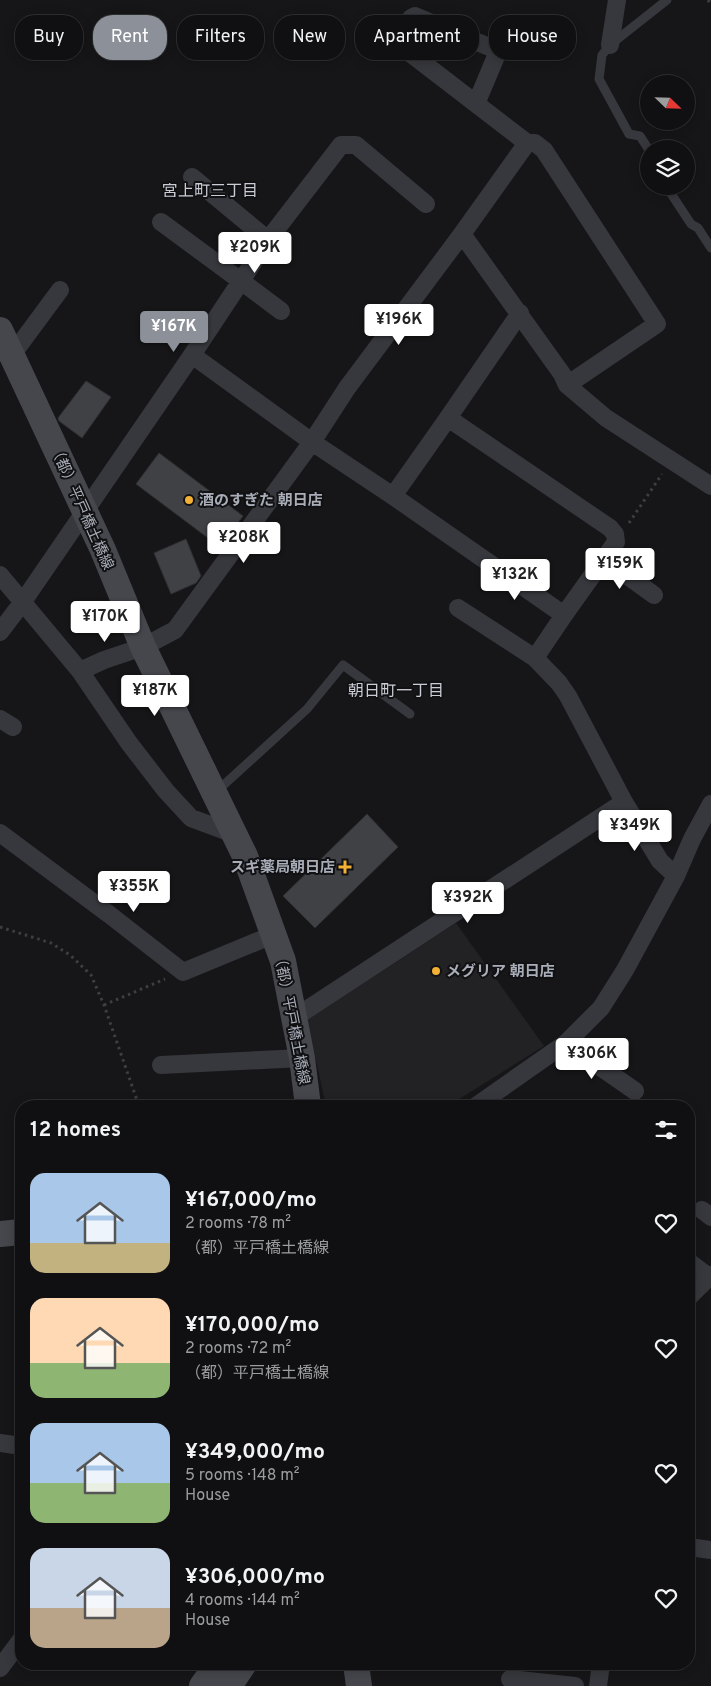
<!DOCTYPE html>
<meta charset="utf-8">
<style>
body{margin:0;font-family:Overpass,"Noto Sans JP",sans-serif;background:#1e1e20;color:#f1f3f6;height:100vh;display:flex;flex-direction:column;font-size:19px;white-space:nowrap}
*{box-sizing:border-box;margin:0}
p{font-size:16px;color:#9c9d9f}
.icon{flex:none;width:28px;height:28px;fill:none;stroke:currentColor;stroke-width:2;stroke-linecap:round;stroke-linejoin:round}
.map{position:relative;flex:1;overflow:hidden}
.sheet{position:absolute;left:15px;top:1100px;width:680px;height:570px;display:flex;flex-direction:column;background:#101012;border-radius:20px;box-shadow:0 2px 12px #0003,0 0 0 1px #303032}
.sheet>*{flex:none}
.top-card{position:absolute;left:15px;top:15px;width:681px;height:45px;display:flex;gap:10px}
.needle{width:32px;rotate:113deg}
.fabs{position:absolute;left:640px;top:75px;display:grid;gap:10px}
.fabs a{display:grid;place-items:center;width:55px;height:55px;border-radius:50%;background:#101012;box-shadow:0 2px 12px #0003,0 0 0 1px #303032;font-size:25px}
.price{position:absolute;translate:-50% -42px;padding:0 11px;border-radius:5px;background:#fff;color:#222;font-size:16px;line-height:32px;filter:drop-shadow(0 1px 2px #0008)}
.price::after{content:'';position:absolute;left:50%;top:30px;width:15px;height:11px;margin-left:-8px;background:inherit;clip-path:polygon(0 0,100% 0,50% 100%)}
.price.on{background:#8c9099;color:#fff}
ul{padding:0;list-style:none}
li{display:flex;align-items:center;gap:15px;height:125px;padding:0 15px}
li span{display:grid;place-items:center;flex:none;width:140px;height:100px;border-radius:15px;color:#555}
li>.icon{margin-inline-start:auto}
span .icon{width:60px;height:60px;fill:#fffc;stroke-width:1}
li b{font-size:21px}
h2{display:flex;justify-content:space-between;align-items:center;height:60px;padding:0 15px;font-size:21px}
.chip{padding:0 18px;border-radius:20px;background:#101012;box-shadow:0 2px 12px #0003,0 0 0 1px #303032;font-size:18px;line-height:45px}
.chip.on{background:#8c9099;color:#fff}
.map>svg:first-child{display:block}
.built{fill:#222225}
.building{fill:#404145;stroke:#303034}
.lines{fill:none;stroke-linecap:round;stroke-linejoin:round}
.path{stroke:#3d3f44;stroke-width:3;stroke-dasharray:2.5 4;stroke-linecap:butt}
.lane{stroke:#37383d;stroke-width:9}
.street{stroke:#37383d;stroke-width:18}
.secondary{stroke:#45474d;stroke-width:26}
.poi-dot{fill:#f2b134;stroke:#111113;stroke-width:2}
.labels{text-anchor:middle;stroke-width:4;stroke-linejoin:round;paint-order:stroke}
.poi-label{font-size:15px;font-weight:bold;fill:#a8adb8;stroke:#111113;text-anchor:start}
.street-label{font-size:15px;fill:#a8adb8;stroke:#111113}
.neighbourhood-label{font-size:16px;fill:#c9ccd4;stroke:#111113}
</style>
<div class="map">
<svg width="711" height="1686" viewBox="0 0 711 1686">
<rect width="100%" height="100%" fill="#161618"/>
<path class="built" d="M 456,923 L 544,1046 L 448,1106 L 326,1106 L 307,1020 Z"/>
<path class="building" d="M 86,381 L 111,397 L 82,438 L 59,421 L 58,418 Z
M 159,453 L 243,516 L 220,547 L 136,484 Z
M 186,539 L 201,576 L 196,583 L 171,594 L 154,553 Z
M 367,814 L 398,847 L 315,928 L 283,896 Z"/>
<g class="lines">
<path class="path" d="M 708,0 L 711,4
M 629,523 L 662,474
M 0,927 L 51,943 L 70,955 L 91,975 L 104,1005 L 139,1106
M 104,1005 L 165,979"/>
<path class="lane" d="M 649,150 L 640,136 L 629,134 L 599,79 L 602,55 L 610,45 L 667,0
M 666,186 L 691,224 L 698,228 L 711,248
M 217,791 L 307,709 L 343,665 L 410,714"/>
<path class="street" d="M 610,45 L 617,0
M 476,104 L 497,54 L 494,49 L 415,16 L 411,18 L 400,40 L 401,46 L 527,143
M 192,177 L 268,240 L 241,281 L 281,311
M 161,222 L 241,281 L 192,355
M 462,234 L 562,374 L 567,385 L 606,418 L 711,486
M 268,240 L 341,145 L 356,145 L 426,204
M 12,355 L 60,290
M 448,418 L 610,528 L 615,534 L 616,542 L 564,615
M 393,496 L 448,418 L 520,313
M 604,559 L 654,595
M 0,575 L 80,671 L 129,743 L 166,791 L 191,818 L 234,834
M 458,608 L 535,658
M 0,632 L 22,603 L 192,355 L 312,442 L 393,496 L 564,615 L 535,658 L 559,683 L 568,696 L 624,802 L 660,861 L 676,876
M 80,671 L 104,660 L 143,647 L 175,630 L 312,442 L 347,388 L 462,234 L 527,143 L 535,143 L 544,150 L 657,324 L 567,385
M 0,719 L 13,727
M 0,833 L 110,915 L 183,972 L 275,934
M 294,1018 L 624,802
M 566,1043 L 635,1091
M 161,1065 L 302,1058
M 476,1106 L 566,1043 L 601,1008 L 625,970 L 676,876 L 692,839 L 711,804
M 702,1210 L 711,1217
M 689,1262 L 709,1277
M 689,1297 L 711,1275
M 0,1443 L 21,1446
M 689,1547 L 711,1550
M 0,1668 L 21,1640
M 510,1679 L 575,1686
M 598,1686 L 601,1664"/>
<path class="secondary" d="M 0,330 L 103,550 L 143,647 L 245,856 L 283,961 L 302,1058 L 308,1106
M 0,1234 L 21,1232
M 356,1664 L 359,1686
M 202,1686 L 218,1664
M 229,1686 L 244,1664"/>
</g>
<g class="poi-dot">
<circle cx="189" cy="500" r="5"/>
<path d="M342.5 859.5h5v5h5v5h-5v5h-5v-5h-5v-5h5z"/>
<circle cx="436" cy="971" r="5"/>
</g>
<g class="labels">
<g class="poi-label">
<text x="199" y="505">酒のすぎた 朝日店</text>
<text x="335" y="872" text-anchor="end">スギ薬局朝日店</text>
<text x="446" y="976">メグリア 朝日店</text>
</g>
<g class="street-label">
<text transform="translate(82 507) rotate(66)" y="5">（都）平戸橋土橋線</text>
<text transform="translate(292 1018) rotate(79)" y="5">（都）平戸橋土橋線</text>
</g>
<g class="neighbourhood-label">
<text x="210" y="196">宮上町三丁目</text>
<text x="396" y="696">朝日町一丁目</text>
</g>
</g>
</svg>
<div class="fabs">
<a><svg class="needle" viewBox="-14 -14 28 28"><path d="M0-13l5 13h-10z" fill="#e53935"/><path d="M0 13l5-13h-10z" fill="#9c9d9f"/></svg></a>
<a><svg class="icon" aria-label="layers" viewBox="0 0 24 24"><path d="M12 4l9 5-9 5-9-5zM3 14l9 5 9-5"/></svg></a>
</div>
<b class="price" style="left:255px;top:274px">¥209K</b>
<b class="price" style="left:399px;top:346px">¥196K</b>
<b class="price on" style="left:174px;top:353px">¥167K</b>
<b class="price" style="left:244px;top:564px">¥208K</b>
<b class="price" style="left:620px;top:590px">¥159K</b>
<b class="price" style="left:515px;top:601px">¥132K</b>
<b class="price" style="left:105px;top:643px">¥170K</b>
<b class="price" style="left:155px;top:717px">¥187K</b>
<b class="price" style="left:635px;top:852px">¥349K</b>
<b class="price" style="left:134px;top:913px">¥355K</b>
<b class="price" style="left:468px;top:924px">¥392K</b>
<b class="price" style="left:592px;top:1080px">¥306K</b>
<div class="top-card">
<a class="chip">Buy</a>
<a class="chip on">Rent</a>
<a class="chip">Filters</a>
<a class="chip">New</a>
<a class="chip">Apartment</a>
<a class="chip">House</a>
</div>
<section class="sheet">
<h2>12 homes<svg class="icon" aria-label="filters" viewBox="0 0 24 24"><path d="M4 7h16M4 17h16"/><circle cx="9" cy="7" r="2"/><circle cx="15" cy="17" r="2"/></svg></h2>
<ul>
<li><span style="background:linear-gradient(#a9c7e8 70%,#c2b280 0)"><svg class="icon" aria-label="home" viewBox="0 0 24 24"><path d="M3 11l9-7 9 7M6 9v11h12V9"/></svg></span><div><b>¥167,000/mo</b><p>2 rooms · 78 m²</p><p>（都）平戸橋土橋線</p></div><svg class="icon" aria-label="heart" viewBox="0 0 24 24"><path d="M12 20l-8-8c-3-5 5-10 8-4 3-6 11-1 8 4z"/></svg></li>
<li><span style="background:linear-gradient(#ffd9b3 65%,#8fb573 0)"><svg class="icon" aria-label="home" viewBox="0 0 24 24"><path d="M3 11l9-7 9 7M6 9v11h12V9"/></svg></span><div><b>¥170,000/mo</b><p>2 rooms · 72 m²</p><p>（都）平戸橋土橋線</p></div><svg class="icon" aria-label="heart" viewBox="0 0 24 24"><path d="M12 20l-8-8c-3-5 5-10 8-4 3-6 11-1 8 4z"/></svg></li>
<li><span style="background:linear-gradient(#a9c7e8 60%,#8fb573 0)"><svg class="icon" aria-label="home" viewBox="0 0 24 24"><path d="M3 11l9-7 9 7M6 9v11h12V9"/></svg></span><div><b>¥349,000/mo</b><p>5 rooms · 148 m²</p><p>House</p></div><svg class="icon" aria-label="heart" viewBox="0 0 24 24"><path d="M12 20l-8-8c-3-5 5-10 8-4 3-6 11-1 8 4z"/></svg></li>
<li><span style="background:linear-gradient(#c9d6e8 60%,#b9a48a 0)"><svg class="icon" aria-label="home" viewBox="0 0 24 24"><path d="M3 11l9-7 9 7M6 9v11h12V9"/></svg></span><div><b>¥306,000/mo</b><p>4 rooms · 144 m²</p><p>House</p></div><svg class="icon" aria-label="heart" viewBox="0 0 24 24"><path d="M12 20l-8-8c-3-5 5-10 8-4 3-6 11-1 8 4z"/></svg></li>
</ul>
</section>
</div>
